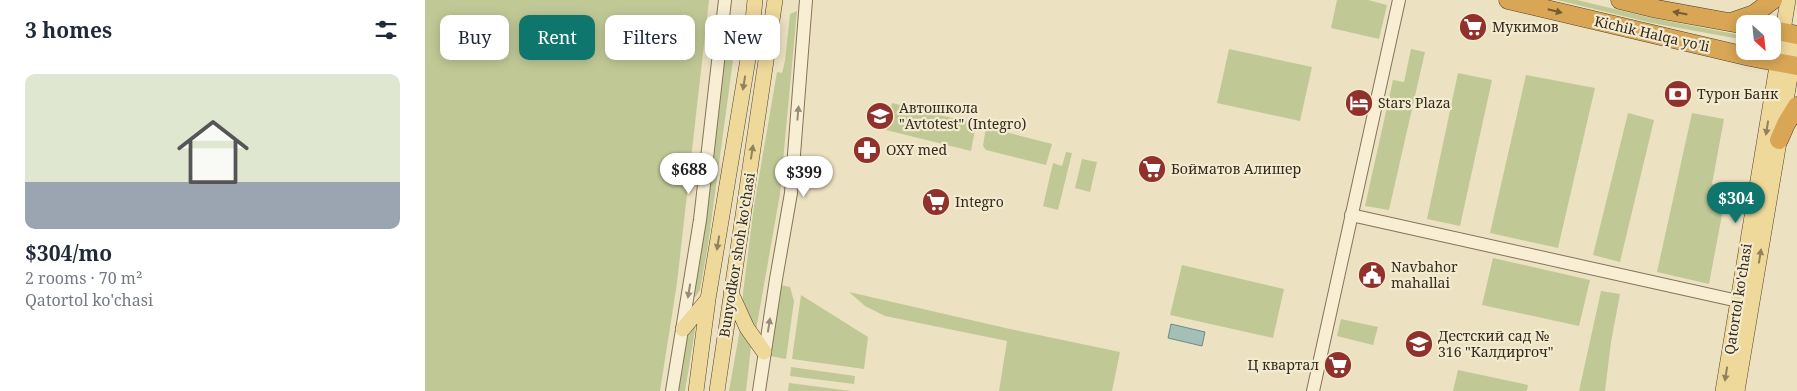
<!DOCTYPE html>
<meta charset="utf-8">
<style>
body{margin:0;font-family:"Noto Serif",serif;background:#f6f6f7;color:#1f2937;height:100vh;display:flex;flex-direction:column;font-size:19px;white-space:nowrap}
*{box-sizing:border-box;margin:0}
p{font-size:16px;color:#747a83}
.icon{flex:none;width:28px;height:28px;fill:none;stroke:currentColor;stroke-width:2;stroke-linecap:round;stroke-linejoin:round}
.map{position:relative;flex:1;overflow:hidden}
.details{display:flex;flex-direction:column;background:#fff;width:425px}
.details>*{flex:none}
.banner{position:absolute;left:15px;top:15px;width:475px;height:45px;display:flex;gap:10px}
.needle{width:32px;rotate:153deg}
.controls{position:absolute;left:1311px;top:15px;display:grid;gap:10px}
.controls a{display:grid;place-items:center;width:45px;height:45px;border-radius:10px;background:#fff;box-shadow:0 2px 12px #0003;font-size:25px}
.price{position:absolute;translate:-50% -42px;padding:0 11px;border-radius:18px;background:#fff;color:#222;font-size:16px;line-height:32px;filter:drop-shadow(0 1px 2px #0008)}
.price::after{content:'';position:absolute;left:50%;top:30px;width:15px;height:11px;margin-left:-8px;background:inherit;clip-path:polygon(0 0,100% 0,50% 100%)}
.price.on{background:#0f766e;color:#fff}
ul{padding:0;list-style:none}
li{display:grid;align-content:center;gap:10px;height:265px;padding:0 25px}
li span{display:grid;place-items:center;height:155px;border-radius:10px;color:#555}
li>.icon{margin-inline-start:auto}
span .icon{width:90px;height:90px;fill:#fffc;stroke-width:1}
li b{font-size:21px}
h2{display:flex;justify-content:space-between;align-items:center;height:60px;padding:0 25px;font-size:21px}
.tag{padding:0 18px;border-radius:10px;background:#fff;box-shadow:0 2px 12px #0003;font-size:18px;line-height:45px}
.tag.on{background:#0f766e;color:#fff}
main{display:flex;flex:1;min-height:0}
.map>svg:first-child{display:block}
.green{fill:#c0c996}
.water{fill:#a4beb8;stroke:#6b8c85}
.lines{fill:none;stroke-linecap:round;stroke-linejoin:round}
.minor-casing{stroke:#84735a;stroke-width:14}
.major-casing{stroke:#52412e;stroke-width:16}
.highway-casing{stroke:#52412e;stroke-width:19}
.minor{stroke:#f7eed4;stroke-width:12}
.major{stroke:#eed89a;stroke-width:15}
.highway{stroke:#d8a655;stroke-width:18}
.oneway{fill:#765c33}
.oneway2{fill:#92815c}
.oneway3{fill:#968c78}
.labels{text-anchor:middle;stroke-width:4.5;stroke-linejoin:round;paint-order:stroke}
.poi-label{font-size:14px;fill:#352a1d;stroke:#f3ebd0;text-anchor:start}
.street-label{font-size:14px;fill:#352a1d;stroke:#f3ebd0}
</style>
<main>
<section class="details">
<h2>3 homes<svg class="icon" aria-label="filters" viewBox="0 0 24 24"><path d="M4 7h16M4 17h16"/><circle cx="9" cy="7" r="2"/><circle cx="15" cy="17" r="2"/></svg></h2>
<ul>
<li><span style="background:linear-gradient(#dfe7d0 70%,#9aa5b1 0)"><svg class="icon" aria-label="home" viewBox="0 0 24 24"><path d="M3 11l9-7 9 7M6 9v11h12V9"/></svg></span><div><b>$304/mo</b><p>2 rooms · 70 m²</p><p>Qatortol ko'chasi</p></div></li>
</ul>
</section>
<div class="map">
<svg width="1372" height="391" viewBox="0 0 1372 391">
<rect width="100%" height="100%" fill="#ece1c1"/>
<path class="green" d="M 0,0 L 284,0 L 252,283 L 235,391 L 0,391 Z
M 912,0 L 943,0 L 962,5 L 954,39 L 906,28 Z
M 1132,0 L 1152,0 L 1227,18 L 1320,36 L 1320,40 L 1227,23 Z
M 372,11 L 355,194 L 331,330 L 317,305 L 318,293 L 329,206 L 352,72 L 357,73 L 360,61 L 365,14 Z
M 301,17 L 313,23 L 283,245 L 275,290 L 271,296 L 266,300 Z
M 804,49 L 887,67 L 875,121 L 792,103 Z
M 986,49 L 1000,52 L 964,210 L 940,206 L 968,80 L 979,82 Z
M 1033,73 L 1067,80 L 1035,226 L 1002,219 Z
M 1101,75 L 1170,88 L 1133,248 L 1065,233 Z
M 467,103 L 551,124 L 546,151 L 461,130 Z
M 1203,113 L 1229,120 L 1195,262 L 1168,255 Z
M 1267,113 L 1299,119 L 1287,184 L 1302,188 L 1284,284 L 1232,272 Z
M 561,127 L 627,144 L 621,165 L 561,150 L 558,146 Z
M 641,152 L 647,153 L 633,210 L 618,206 L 628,163 L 637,166 Z
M 657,159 L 672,162 L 665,192 L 650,188 Z
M 1068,258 L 1165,280 L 1154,326 L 1057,305 Z
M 757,265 L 859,289 L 848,338 L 745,315 Z
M 355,285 L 365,287 L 369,301 L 361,359 L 345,356 Z
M 1176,291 L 1195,294 L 1186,342 L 1180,391 L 1154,391 Z
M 424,292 L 585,329 L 695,352 L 687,391 L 574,391 L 582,341 L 460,316 L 440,306 Z
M 376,295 L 443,337 L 439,369 L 367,359 Z
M 916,319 L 953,327 L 948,345 L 912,336 Z
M 271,324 L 260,391 L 252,391 L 261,334 Z
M 315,329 L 326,347 L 321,391 L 304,391 Z
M 366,367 L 430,376 L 429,384 L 365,376 Z
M 1033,370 L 1103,385 L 1102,391 L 1028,391 Z
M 364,383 L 426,391 L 363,391 Z"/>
<path class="water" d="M 746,324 L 780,332 L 777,346 L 743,338 Z"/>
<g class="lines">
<defs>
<path id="minor" d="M 926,215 L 1322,303
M 247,391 L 275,220 L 300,0
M 334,391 L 351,279 L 366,193 L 381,0
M 888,391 L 974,0"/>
<path id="major" d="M 306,293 L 322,328 L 339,352
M 258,329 L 283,299
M 271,391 L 283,299 L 326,41 L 330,0
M 292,391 L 350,0
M 1298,391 L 1363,0
M 1312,391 L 1372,35"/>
<path id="highway" d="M 1083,0 L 1325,57 L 1372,66
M 1195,0 L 1232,9 L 1320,25
M 1306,22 L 1329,14 L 1348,0
M 1348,30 L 1372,35
M 1354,140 L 1361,124 L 1372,106"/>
</defs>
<use href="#minor" class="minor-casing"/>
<use href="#major" class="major-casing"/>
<use href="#highway" class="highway-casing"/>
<use href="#minor" class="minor"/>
<use href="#major" class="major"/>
<use href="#highway" class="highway"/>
</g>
<defs><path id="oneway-solid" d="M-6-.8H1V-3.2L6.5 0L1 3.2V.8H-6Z" transform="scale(1.25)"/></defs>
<g class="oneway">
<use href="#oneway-solid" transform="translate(1130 11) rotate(14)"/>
<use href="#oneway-solid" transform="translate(1255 13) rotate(-169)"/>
</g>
<g class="oneway2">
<use href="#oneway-solid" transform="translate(319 83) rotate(99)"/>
<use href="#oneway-solid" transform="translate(1342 128) rotate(99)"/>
<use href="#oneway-solid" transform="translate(327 152) rotate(-81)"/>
<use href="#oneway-solid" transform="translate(293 243) rotate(99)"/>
<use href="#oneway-solid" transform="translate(1335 256) rotate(-81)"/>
<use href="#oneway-solid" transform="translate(1301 374) rotate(99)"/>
</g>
<g class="oneway3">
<use href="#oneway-solid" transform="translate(373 113) rotate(-85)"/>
<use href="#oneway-solid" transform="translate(264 291) rotate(99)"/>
<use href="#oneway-solid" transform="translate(344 325) rotate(-81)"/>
</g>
<defs>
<symbol id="supermarket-disc" viewBox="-11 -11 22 22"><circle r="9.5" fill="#91312c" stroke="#f3ebd0"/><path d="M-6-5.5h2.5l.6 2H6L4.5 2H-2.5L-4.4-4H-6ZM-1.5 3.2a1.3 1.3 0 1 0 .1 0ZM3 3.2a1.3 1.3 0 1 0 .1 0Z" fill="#fff"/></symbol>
<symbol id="bank-disc" viewBox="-11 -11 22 22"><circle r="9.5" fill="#91312c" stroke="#f3ebd0"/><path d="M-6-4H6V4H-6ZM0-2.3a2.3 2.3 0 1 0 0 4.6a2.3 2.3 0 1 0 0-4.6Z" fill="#fff"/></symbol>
<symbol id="hotel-disc" viewBox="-11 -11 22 22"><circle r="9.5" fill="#91312c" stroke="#f3ebd0"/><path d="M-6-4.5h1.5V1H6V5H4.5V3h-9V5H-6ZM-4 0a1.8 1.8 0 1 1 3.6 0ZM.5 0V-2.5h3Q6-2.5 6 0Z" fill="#fff"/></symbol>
<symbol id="school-disc" viewBox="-11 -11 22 22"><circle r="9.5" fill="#91312c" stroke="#f3ebd0"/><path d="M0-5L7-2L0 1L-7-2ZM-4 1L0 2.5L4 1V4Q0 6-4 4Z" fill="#fff"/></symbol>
<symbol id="pharmacy-disc" viewBox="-11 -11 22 22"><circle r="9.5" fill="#91312c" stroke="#f3ebd0"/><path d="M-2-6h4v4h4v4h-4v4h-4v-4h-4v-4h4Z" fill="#fff"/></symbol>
<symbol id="civic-disc" viewBox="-11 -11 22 22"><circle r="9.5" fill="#91312c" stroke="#f3ebd0"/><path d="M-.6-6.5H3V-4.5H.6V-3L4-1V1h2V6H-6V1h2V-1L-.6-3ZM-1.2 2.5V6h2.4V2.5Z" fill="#fff"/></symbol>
</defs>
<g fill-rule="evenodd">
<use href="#supermarket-disc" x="1032" y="11" width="32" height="32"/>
<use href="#bank-disc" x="1237" y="78" width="32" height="32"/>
<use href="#hotel-disc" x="918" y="87" width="32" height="32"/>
<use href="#school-disc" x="439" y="100" width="32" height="32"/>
<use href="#pharmacy-disc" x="426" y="134" width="32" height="32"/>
<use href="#supermarket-disc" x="711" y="153" width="32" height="32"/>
<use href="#supermarket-disc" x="495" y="186" width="32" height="32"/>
<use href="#civic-disc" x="931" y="259" width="32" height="32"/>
<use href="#school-disc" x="978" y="328" width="32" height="32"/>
<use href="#supermarket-disc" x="897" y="349" width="32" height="32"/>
</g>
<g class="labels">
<g class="poi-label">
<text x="1067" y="32">Мукимов</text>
<text x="1272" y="99">Турон Банк</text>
<text x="953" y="108">Stars Plaza</text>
<text x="474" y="113">Автошкола<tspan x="474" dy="16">"Avtotest" (Integro)</tspan></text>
<text x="461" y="155">OXY med</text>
<text x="746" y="174">Бойматов Алишер</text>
<text x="530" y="207">Integro</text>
<text x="966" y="272">Navbahor<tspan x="966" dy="16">mahallai</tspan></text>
<text x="1013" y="341">Дестский сад №<tspan x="1013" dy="16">316 "Калдиргоч"</tspan></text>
<text x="894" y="370" text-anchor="end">Ц квартал</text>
</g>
<g class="street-label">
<text transform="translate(1227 34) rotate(13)" y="5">Kichik Halqa yo'li</text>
<text transform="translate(312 255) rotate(-81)" y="5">Bunyodkor shoh ko'chasi</text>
<text transform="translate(1313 299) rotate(-81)" y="5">Qatortol ko'chasi</text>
</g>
</g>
</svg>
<div class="controls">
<a><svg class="needle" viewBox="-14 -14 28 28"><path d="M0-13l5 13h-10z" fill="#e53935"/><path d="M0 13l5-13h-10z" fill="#747a83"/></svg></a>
</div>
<b class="price" style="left:264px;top:195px">$688</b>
<b class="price" style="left:379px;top:198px">$399</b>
<b class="price on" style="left:1311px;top:224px">$304</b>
<div class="banner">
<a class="tag">Buy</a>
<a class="tag on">Rent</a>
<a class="tag">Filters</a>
<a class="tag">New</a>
</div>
</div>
</main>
